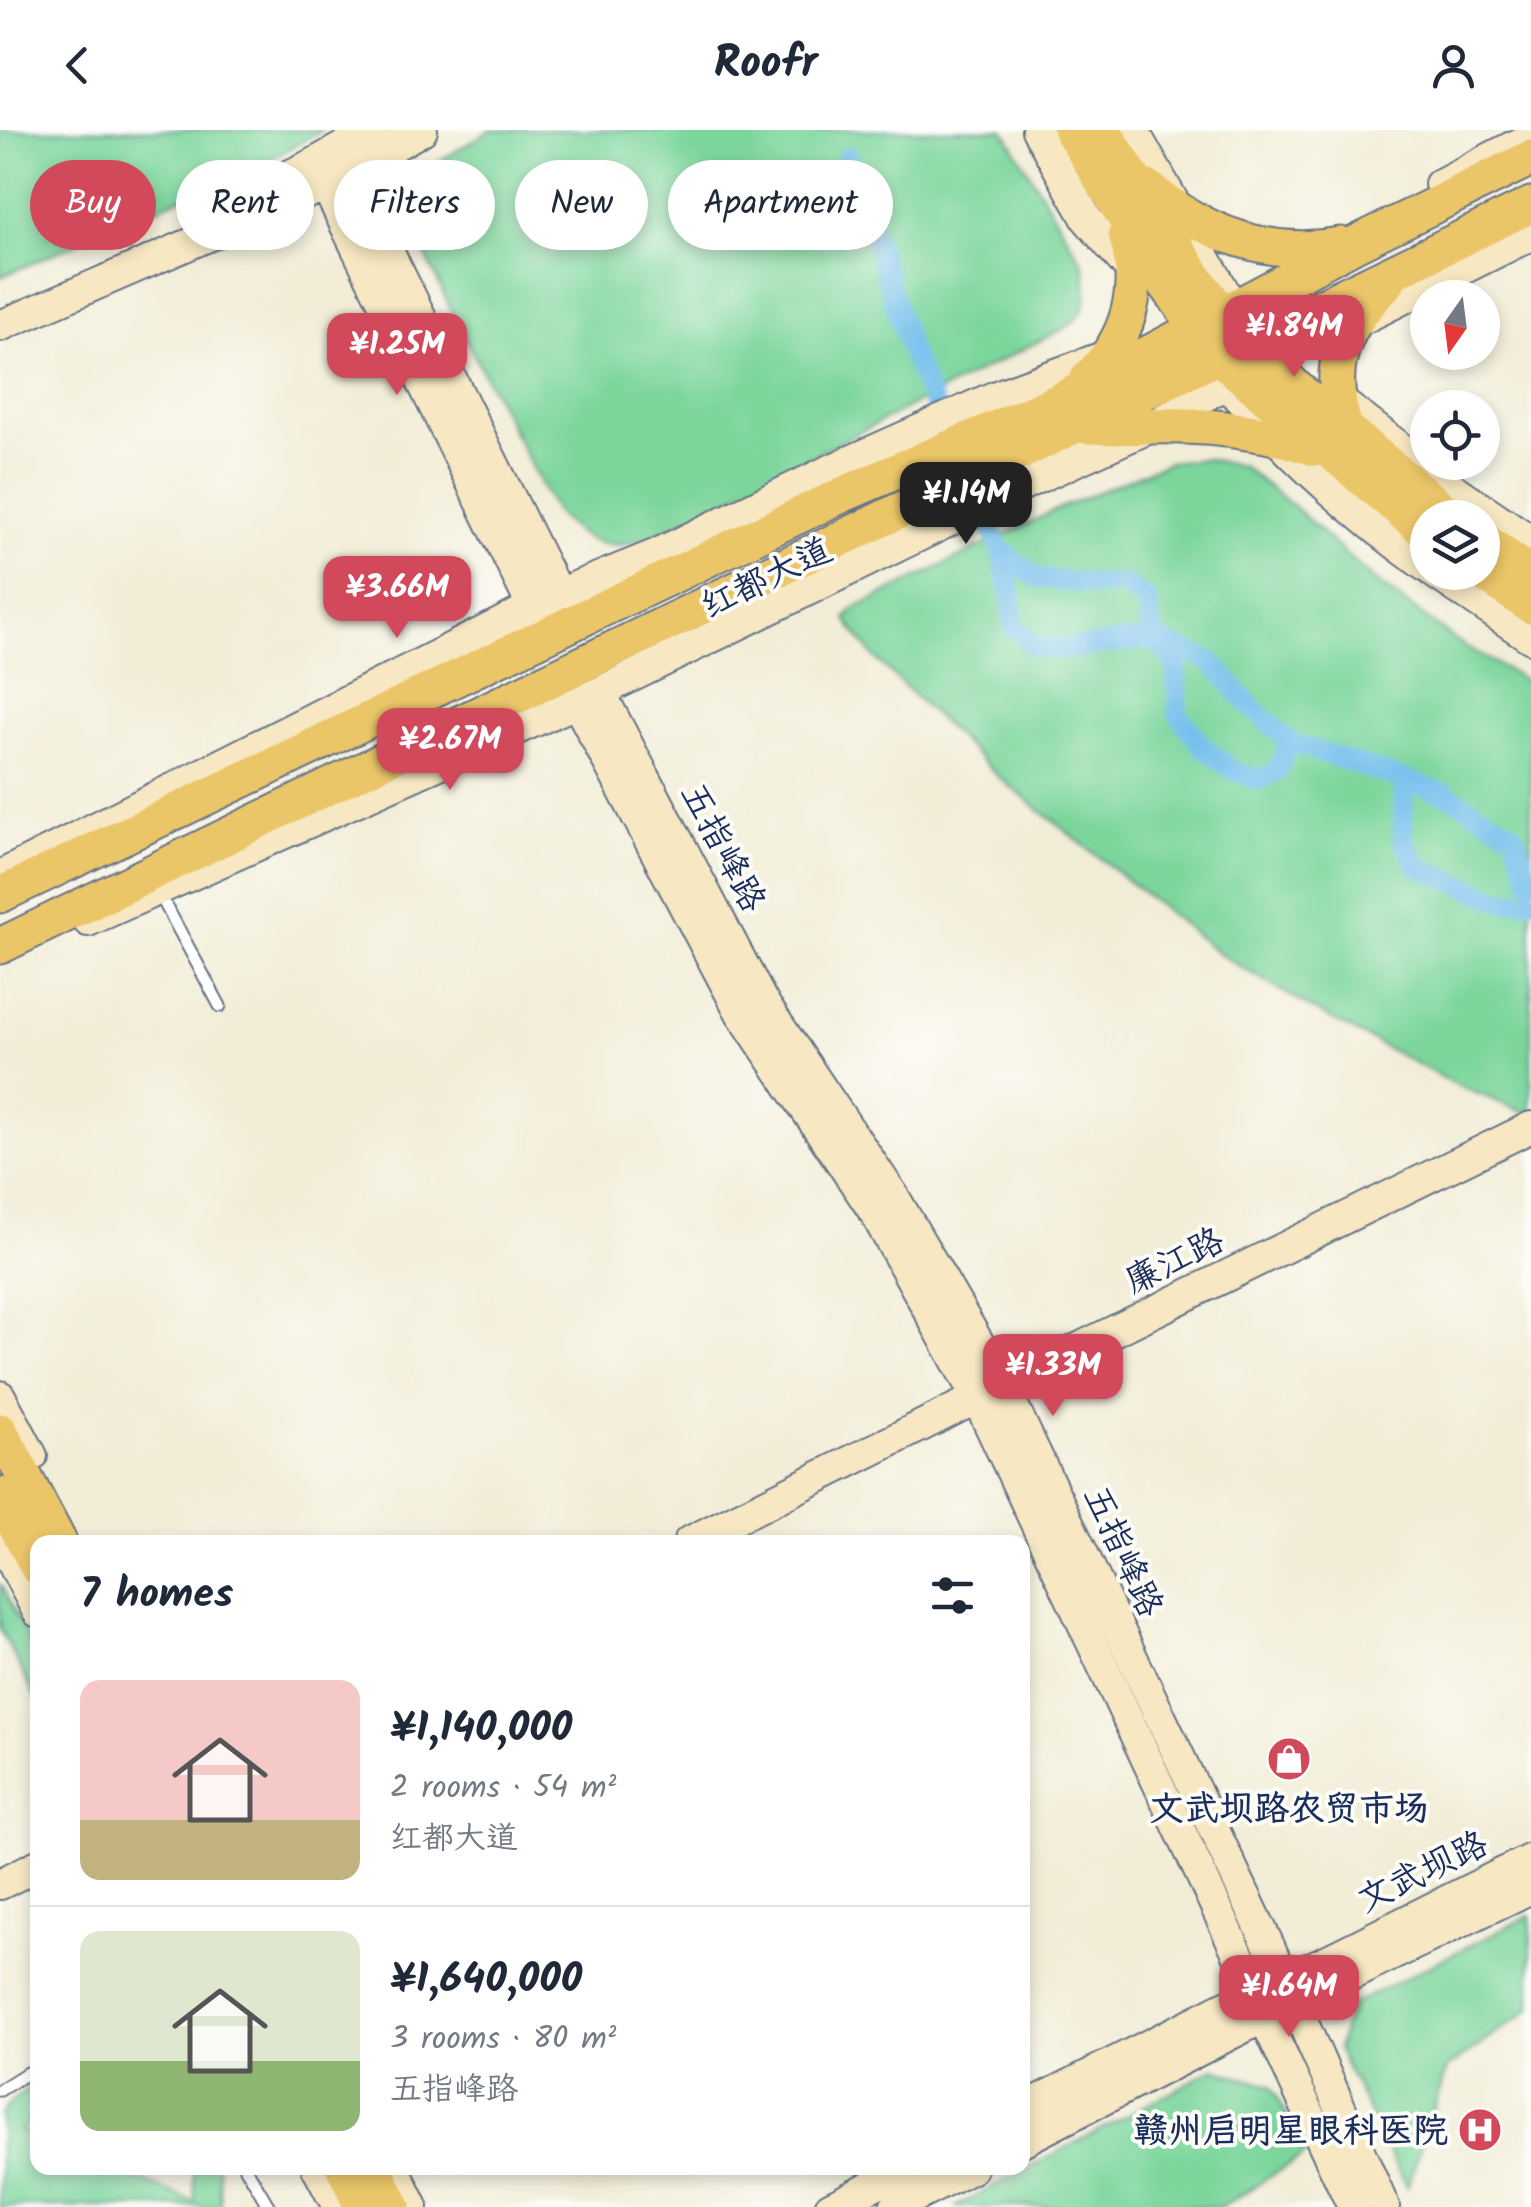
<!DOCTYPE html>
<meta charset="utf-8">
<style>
body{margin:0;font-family:Kalam,"LXGW WenKai TC",sans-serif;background:#f2f2f3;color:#1f2937;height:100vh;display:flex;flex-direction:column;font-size:38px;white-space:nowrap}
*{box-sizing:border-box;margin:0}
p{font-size:32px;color:#747a83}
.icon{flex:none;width:55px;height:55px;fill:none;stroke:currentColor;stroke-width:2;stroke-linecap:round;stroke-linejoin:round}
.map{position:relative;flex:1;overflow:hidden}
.panel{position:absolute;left:30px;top:1405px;width:1000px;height:640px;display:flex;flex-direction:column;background:#fff;border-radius:20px;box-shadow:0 5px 15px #0003}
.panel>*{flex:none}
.banner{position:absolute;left:30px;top:30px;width:1000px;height:90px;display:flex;gap:20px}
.needle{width:65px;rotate:194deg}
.controls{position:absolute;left:1410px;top:150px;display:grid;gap:20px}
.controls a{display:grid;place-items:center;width:90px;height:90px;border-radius:50%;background:#fff;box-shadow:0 5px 15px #0003;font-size:50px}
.price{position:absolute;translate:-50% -85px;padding:0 22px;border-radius:20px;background:#d1495b;color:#fff;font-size:32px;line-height:65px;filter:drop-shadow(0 2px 5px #0008)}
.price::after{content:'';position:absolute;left:50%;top:60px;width:30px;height:22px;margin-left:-15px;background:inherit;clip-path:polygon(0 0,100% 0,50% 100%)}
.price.on{background:#222;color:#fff}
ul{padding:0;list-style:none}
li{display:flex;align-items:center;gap:30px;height:250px;padding:0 50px}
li+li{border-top:2px solid #e0e1e3}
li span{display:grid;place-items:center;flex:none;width:280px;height:200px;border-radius:20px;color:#555}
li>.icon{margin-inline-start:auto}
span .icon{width:120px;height:120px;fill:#fffc;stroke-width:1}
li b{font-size:42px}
h2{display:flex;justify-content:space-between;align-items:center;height:120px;padding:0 50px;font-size:42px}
.chip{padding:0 35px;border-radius:45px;background:#fff;box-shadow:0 5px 15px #0003;font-size:35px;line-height:90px}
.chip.on{background:#d1495b;color:#fff}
header{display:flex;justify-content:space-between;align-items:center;height:130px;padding:0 50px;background:#fff;font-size:45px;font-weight:700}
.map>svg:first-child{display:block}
.green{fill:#7cd69c;stroke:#4c827d;stroke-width:2.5}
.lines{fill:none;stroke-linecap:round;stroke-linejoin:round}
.canal{stroke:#74bfed;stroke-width:20}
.lane-casing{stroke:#667288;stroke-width:15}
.secondary-casing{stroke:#667288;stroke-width:34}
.primary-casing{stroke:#667288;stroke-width:39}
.lane{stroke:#fff;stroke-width:11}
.secondary{stroke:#f7e8c3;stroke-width:30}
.primary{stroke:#ebc669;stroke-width:35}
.labels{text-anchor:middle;stroke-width:8;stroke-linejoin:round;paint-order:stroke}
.street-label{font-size:35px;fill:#1b2f5e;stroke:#fdfcf7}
.poi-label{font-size:35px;font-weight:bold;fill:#1b2f5e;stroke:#fdfcf7}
</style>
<header><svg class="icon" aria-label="back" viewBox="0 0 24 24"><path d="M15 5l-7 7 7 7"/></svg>Roofr<svg class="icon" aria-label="person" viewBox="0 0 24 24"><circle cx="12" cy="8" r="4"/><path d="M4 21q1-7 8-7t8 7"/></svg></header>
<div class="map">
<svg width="1531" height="2077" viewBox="0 0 1531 2077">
<rect width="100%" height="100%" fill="#fdfcf7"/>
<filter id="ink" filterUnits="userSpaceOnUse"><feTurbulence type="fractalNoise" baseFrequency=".01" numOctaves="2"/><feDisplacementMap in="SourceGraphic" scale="20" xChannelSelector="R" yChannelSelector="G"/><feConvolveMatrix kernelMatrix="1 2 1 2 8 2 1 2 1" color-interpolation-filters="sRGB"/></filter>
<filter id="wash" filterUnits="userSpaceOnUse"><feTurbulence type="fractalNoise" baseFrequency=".0048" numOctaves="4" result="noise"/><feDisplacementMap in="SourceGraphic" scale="40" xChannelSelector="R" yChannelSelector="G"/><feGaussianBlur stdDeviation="2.25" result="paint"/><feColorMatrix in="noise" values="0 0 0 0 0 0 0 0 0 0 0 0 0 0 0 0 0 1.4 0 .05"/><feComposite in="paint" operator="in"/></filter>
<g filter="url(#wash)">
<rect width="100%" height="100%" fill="#f1edd7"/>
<path class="green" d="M 0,0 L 323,0 L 274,27 L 0,147 Z
M 491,0 L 1004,0 L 1083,134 C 1090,164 1090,184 1061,200 L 668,399 C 620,421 592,424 555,382 L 453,184 L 409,89 L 408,59 L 423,41 Z
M 1207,329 L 1241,336 L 1294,377 L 1372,449 L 1460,513 L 1531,554 L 1531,985 L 1459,956 L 1314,880 L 1221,825 L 1001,649 L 873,526 L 846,489 L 854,479 L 1058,379 L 1169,332 Z
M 0,1453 L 37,1528 L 37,1570 L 0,1499 Z
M 1531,1785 L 1531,1879 L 1447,1938 L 1407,2057 L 1337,1919 L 1351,1875 Z
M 1214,1939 L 1270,1956 L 1307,2023 L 1222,2077 L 955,2077 Z
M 37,1953 L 37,1984 L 20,2001 L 37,2008 L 38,2038 L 110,2038 L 195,2072 L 194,2038 L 219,2038 L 221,2077 L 0,2077 L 0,1984 L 17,1967 Z"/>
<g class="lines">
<path class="canal" d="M 848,26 L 911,224 L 946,302
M 975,365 L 1001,420 L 1037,448 L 1094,455 L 1121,454 L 1147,470 L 1154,508 L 1176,535 L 1178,584 L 1202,616 L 1233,640 L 1259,650 L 1276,642 L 1290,612 L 1404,650 L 1403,710 L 1419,737 L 1503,771 L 1531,770
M 1001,420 L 1012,468 L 1013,496 L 1034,516 L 1068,519 L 1154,508 L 1212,532 L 1248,574 L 1290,612
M 1404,650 L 1449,665 L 1514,704 L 1531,750"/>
</g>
</g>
<g filter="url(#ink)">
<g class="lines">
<defs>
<path id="lane" d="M 158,761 L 220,876
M 0,1960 L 27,1943 L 38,1940
M 246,2038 L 269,2077"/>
<path id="secondary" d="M 1037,0 L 1087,89 L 1136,146
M 1133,0 L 1224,161
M 338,20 L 558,464
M 315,33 L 532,476
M 1440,54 L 1531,7
M 202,88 L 315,33 L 373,0
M 0,196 L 326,55 L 422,0
M 1214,238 C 1274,313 1350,382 1428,438
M 1332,265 L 1454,359 L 1531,411
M 1433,442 L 1531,508
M 600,562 L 761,869 L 893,1065 L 1003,1255 L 1270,1818 L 1384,2077
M 577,573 L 741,883 L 875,1083 L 977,1268 L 1256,1862 L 1264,1887 L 1353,2077
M 0,746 L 558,464 L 655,425 L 826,342 L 996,266 L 1111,224
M 88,791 L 600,562 L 1035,349 L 1151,297 L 1278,224 L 1352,194 L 1531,105
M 0,1266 L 32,1326
M 0,1409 L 38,1482
M 689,1412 L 977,1268 L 1531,997
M 0,1754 L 38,1735
M 1022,1979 L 1224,1877 L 1330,1829 L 1531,1729
M 1022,2011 L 1264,1887 L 1531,1758
M 317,2038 L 338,2077
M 394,2038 L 413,2077
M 830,2077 L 907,2038
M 895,2077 L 972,2038"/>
<path id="primary" d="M 1071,0 L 1166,154 L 1219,227 L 1428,404
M 1103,0 L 1195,147 L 1223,184 L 1296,258 L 1453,388
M 1148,58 C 1203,103 1270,129 1341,115
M 1088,248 C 1129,210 1143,158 1126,104
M 1080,295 C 1115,299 1147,295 1183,296 C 1227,297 1272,304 1315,318
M 1346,300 C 1324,238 1342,197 1387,153
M 1482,409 L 1531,444
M 1482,442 L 1531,476
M 0,765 L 844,364 L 1061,270 L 1357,113 L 1531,28
M 0,816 L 1531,75
M 0,1301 L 59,1412
M 0,1365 L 38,1438
M 344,2038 L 362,2077
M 374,2038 L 393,2077"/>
</defs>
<use href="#lane" class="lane-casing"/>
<use href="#secondary" class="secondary-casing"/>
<use href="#primary" class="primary-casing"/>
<use href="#lane" class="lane"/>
<use href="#secondary" class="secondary"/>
<use href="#primary" class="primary"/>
</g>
</g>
<defs>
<symbol id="shop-disc" viewBox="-11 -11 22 22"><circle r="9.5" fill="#d1495b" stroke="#fdfcf7"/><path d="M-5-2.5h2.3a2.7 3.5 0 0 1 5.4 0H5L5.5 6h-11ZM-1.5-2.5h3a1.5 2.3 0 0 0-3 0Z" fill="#fff"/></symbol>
<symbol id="hospital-disc" viewBox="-11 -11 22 22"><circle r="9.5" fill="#d1495b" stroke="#fdfcf7"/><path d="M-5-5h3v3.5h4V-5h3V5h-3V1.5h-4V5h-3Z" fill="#fff"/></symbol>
</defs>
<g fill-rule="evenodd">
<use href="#shop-disc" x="1264" y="1604" width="50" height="50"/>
<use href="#hospital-disc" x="1455" y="1975" width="50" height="50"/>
</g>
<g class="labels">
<g class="street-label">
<text transform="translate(766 447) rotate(-26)" y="12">红都大道</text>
<text transform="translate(724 717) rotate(62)" y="12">五指峰路</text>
<text transform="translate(1174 1130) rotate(-26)" y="12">廉江路</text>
<text transform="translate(1124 1421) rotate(65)" y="12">五指峰路</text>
<text transform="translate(1422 1741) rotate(-26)" y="12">文武坝路</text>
</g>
<g class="poi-label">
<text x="1289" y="1690">文武坝路农贸市场</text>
<text x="1448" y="2012" text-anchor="end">赣州启明星眼科医院</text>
</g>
</g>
</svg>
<div class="controls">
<a><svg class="needle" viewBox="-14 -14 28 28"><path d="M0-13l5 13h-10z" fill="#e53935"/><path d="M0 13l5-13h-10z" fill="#747a83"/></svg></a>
<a><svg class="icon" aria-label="locate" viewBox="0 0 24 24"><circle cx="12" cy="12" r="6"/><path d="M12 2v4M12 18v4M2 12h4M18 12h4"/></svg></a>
<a><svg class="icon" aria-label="layers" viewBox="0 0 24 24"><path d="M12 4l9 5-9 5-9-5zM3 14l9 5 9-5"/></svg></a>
</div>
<b class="price" style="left:1294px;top:250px">¥1.84M</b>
<b class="price" style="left:397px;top:268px">¥1.25M</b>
<b class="price on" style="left:966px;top:417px">¥1.14M</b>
<b class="price" style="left:397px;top:511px">¥3.66M</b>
<b class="price" style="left:450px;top:663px">¥2.67M</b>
<b class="price" style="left:1053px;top:1289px">¥1.33M</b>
<b class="price" style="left:1289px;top:1910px">¥1.64M</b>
<div class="banner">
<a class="chip on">Buy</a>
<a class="chip">Rent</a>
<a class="chip">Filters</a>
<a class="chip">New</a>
<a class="chip">Apartment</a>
</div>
<section class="panel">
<h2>7 homes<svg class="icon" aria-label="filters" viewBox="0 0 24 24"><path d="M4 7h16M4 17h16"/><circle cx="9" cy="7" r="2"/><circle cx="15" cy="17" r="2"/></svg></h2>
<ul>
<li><span style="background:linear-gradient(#f6c9c9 70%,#c2b280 0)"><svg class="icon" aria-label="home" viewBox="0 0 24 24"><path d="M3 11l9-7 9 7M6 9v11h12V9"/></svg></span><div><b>¥1,140,000</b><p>2 rooms · 54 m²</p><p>红都大道</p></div></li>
<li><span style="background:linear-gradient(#dfe7d0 65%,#8fb573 0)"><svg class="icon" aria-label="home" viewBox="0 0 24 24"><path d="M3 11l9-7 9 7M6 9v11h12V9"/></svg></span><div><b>¥1,640,000</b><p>3 rooms · 80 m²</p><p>五指峰路</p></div></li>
</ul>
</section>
</div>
